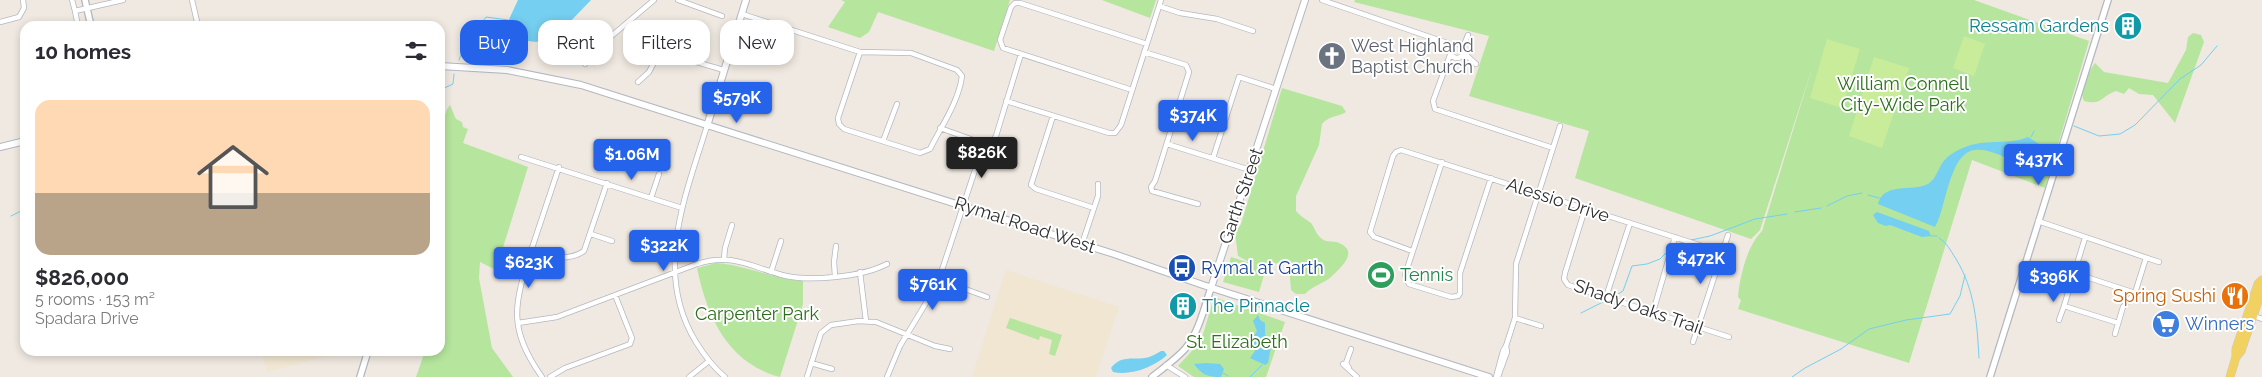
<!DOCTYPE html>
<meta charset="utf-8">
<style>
body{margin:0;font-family:Raleway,sans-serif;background:#f2f2f3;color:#2b2b33;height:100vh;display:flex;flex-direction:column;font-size:19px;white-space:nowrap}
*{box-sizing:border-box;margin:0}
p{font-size:16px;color:#7c7c81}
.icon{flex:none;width:28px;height:28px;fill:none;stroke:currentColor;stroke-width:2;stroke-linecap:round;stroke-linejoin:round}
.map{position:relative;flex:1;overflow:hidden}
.side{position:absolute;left:20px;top:21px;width:425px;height:335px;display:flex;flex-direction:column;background:#fff;border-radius:15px;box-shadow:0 2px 8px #0003}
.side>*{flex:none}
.guide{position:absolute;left:460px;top:20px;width:475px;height:45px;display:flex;gap:10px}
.price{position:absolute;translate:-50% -42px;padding:0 11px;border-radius:5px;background:#2563eb;color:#fff;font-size:16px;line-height:32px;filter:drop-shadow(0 1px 2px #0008)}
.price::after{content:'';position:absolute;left:50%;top:30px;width:15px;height:11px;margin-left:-8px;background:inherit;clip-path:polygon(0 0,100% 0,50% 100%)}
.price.active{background:#222;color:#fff}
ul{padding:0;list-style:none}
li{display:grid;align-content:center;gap:10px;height:265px;padding:0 15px}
li span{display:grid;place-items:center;height:155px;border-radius:15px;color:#555}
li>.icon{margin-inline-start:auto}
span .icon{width:90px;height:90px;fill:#fffc;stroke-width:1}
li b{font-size:21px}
h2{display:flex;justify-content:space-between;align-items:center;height:60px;padding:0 15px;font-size:21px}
.tag{padding:0 18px;border-radius:15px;background:#fff;box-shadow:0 2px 8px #0003;font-size:18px;line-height:45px}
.tag.active{background:#2563eb;color:#fff}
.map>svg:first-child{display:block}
.education{fill:#f0e6d1}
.green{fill:#b6e59e}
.pitch{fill:#c9ec9a}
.water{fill:#75cff0}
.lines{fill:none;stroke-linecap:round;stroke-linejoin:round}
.stream{stroke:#75cff0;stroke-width:1}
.minor-casing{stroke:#b4b7c1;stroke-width:6}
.tertiary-casing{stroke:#b4b7c1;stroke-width:8}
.secondary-casing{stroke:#b4b7c1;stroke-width:8}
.primary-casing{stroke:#c9c9c9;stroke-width:9}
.minor{stroke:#fff;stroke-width:4.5}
.tertiary{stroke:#fff;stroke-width:5.5}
.secondary{stroke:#fff;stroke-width:6}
.primary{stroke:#f2d163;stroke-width:8}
.labels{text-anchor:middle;stroke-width:4;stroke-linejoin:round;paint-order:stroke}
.culture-label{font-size:18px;fill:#0d838f;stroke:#fff;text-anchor:end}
.worship-label{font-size:18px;fill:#5b616d;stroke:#fff;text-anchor:start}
.park-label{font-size:18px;fill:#2c6e1b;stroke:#fff}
.street-label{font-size:18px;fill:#2e2e2e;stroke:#fff}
.transit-label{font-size:18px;fill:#164399;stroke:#fff;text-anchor:start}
.leisure-label{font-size:18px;fill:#27864d;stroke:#fff;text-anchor:start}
.food-label{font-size:18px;fill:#c56008;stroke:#fff;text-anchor:end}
.shop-label{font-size:18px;fill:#366cbe;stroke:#fff;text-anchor:start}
</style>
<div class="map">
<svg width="2262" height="377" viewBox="0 0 2262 377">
<rect width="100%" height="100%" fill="#efe9e1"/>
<path class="education" d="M 1006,270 L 1119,307 L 1096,377 L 972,377 Z
M 261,351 L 346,351 L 267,372 Z"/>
<path class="green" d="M 841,0 L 1010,0 L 994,51 L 878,12 L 869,32 L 860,38 L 828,27 L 845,2 Z
M 1102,0 L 1156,0 L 1150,18 Z
M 1355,0 L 1974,0 L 2089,41 L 2045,188 L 1972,160 L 1909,363 L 1738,309 L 1741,300 L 1738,297 C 1740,276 1747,246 1762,231 L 1814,62 L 1760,230 L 1751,239 L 1575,178 L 1589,131 L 1469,96 L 1489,36 L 1354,2 Z
M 2193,33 L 2201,35 L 2204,42 L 2175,123 L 2153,95 L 2139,94 L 2129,88 L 2124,94 L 2116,91 C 2101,96 2102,106 2084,101 C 2078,87 2086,76 2095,63 L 2104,72 L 2168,83 L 2186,50 L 2188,37 Z
M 1282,88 L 1342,106 L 1346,112 C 1336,118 1332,114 1322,124 L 1319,145 L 1296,196 L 1296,211 C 1300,216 1306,219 1311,223 C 1315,228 1316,235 1322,239 C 1327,243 1335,240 1341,244 C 1359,253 1339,269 1331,277 C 1323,284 1312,286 1305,294 L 1296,294 L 1291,290 L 1289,266 L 1283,262 L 1261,266 L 1266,268 L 1259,292 L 1223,282 L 1231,257 L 1253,264 L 1238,256 L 1235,233 L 1241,224 Z
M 450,105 L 456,119 L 462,122 L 463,127 L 468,129 L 463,143 L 528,167 L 496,270 L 480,262 L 479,278 L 492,348 L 513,377 L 416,377 L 425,351 L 440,351 L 440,310 L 442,304 L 440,303 L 440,129 L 447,109 Z
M 716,263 C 746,265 773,279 803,281 L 803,304 L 780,377 C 727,363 707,316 697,268 Z
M 1214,297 L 1285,322 L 1266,377 L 1194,377 L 1178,366 L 1201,341 Z
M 1010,318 L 1062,335 L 1055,356 L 1049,354 L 1052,340 L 1040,336 L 1039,340 L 1006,328 Z"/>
<path class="pitch" d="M 1964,36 L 1985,44 L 1974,76 L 1953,68 Z
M 1827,39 L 1860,49 L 1842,108 L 1810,98 Z
M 1874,57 L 1909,68 L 1882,148 L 1849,136 Z"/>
<path class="water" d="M 518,0 L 591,0 L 566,26 L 559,37 C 534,44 526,45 505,28 Z
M 2028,137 L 2039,144 L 2031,166 C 2012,164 1994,148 1975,150 C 1949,152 1946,210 1935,227 L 1878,204 C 1883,182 1912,192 1928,184 C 1936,179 1938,169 1943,162 C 1949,154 1959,149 1968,146 C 1988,139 2009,145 2028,137 Z
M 1877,212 L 1929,231 L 1931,236 L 1922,237 L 1890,225 L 1886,226 L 1878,223 L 1873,215 Z
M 1258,315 L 1260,320 L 1265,323 L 1265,335 L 1272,341 L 1268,363 L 1265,365 L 1250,358 L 1255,351 L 1253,337 L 1257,331 L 1253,321 Z
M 1161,351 L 1164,351 L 1167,355 C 1154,367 1131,376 1113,372 L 1111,368 C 1121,355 1131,360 1145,358 C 1151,357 1156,354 1161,351 Z
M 1206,363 L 1220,364 L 1224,369 L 1221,377 C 1208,377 1202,375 1194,364 Z"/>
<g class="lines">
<path class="stream" d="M 459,60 L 465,45 L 486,17 L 508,20
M 440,90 L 453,84 L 454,74
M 2074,126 L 2099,136 L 2120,134 L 2135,125 L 2180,79 L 2201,65 L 2217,46
M 2031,137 L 2034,131
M 1868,195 L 1879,198
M 1827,206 L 1847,196 L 1862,193
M 1795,212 L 1821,208
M 11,216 L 25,209
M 1931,236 L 1937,236
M 1939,238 C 1948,244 1950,250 1956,259 C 1975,290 1977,323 1979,358
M 1691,240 L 1710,236 L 1755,219 L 1787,214
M 1675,246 L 1683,242
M 1613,297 L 1623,291 L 1632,266 L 1647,264 L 1660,259 L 1670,249
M 1581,313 L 1607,300
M 1223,373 L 1228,376
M 1250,377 L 1262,365
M 1792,377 L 1805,368 L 1841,349 L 1869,329 L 1906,320 L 1950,314 L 1960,296 L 1965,275"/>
<defs>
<path id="minor" d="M 72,0 L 75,11 L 123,0
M 192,0 L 198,26
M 678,0 L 722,16
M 1322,0 L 1453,45
M 1159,6 L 1180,13 L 1217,19 L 1253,31
M 75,11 L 78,26
M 742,14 L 860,52 L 911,53 L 957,70 L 962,76 C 959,101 941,127 930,149 L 920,153 L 844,129 L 839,124 L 838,118 L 860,52
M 0,22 L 19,17 L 24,8 L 23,0
M 628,22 C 657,55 683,57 723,70
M1450 51a7 7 0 1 1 14 0a7 7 0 1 1-14 0Z
M 1463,47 L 1468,35
M 1144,52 L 1186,65 L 1189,72 L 1155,181 L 1151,187 L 1152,191 L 1198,204
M 1464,53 L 1476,64
M 1450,55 L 1433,101 L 1435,109 L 1553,148
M 585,64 L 602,44 L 654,0
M 638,82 L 649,72 L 661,49
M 1132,90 L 1003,48 L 1000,40 L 1011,7 L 1015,3 L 1020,3 L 1147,44
M 1006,101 L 1109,133 L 1115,133 L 1121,125 L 1161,0
M 1053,116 L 1031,185 L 1036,189 L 1094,208
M 707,126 C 685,197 653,272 696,342 C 704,355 713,367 725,377
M 940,128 L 990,146
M 883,141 L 897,104
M 1167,144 L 1250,170
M 521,157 L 682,208
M 1213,158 L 1239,77 L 1276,89
M 1442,162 L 1405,275 L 1409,284 L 1451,297 L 1458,296 L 1460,293 L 1460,273 L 1491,178
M 651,198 L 659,174
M 1585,209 L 1565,273 L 1564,279 L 1568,285 L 1729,337
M 2038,221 L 2159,262
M 591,234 L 612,241
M 2085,238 L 2064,306 L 2118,323
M 1082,244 L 1098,196 L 1098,184
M 1412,251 L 1374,237 L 1370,232 L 1393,156 L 1396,152 L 1401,150 L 1721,252
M 531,253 C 546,258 570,261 584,251 L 607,183
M 724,259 L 725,248 L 732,225
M 771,272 L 781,241
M 860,272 L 866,321
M 2074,273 L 2135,293
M 835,276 L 834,262 L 836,246
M 938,279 L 987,297
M 1606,297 L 1630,223
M 1653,312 L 1675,237
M 2251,315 L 2262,319
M 1515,318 L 1541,326
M 2059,320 L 2064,306
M 518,323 L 557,317 L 697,264 C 732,253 749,266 782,275 C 809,282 862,277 887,264
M 2115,334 L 2123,307 L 2135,293 L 2146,258
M 1693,342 L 1728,235
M 811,363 L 832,369
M 1343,364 L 1357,377
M 1166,365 L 1185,377
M 1349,368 L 1346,363 L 1351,349
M 542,377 C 506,326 515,303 532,248 C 541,221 550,194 559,167
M 550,377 L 565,368 L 630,344 L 632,338 L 615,295
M 689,377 L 709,361
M 807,377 L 821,333 L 831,325 L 859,321 L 876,322 L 935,346 L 950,349
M 887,377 L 900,346 L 926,303 L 941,273 L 977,164 L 996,136 L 1021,54
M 1496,377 L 1503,351 L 1506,346 L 1515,318 L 1516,264 L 1560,126
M 1498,377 L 1507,352 L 1506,346"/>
<path id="tertiary" d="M 85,0 L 91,26
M 360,377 L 368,351
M 1152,377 C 1163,368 1175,360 1185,349 C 1199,332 1204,308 1211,288
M 1990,377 L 2108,0"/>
<path id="secondary" d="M 440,66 L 507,70 L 581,85 L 1114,254 L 1203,285 L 1489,377
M 707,126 L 746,0
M 0,147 L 25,141
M 1211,288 L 1305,0"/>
<path id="primary" d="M 2236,357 L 2241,351 L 2262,290
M 2230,377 L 2236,357 L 2236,349 L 2258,284 L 2262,280"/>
</defs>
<use href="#minor" class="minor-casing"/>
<use href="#tertiary" class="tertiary-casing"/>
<use href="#secondary" class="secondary-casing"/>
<use href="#primary" class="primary-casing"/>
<use href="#minor" class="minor"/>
<use href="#tertiary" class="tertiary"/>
<use href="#secondary" class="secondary"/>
<use href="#primary" class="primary"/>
</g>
<defs>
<symbol id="building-disc" viewBox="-11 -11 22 22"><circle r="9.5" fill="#0f9aa8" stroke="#fff"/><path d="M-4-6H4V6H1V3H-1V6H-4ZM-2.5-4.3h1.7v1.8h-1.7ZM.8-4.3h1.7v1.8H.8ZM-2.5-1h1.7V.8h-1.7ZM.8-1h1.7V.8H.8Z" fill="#fff"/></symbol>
<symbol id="church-disc" viewBox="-11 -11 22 22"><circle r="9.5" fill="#6b7280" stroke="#fff"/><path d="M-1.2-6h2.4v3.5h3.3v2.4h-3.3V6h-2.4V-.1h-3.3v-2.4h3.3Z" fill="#fff"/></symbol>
<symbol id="bus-disc" viewBox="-11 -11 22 22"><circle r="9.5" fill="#1a4fb4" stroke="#fff"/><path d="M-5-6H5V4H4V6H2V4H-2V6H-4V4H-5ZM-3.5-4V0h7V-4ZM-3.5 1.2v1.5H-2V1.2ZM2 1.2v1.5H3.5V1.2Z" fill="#fff"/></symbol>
<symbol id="stadium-disc" viewBox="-11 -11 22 22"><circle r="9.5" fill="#2e9e5b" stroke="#fff"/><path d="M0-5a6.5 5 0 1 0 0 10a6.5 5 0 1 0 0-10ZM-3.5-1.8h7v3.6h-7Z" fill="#fff"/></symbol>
<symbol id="restaurant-disc" viewBox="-11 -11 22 22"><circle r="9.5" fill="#e8710a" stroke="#fff"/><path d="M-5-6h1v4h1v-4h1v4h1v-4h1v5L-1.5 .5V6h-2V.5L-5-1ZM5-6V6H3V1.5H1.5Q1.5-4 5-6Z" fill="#fff"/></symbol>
<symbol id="supermarket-disc" viewBox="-11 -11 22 22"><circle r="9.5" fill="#3f7fe0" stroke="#fff"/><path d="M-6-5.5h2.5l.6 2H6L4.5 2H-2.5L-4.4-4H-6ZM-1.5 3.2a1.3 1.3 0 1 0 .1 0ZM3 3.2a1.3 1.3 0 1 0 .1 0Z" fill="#fff"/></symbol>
</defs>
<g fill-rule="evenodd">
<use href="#building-disc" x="2112" y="10" width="32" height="32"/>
<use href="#church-disc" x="1316" y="40" width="32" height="32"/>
<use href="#bus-disc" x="1166" y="252" width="32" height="32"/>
<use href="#stadium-disc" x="1365" y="259" width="32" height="32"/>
<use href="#restaurant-disc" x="2219" y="280" width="32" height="32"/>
<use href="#building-disc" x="1167" y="290" width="32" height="32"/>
<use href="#supermarket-disc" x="2150" y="308" width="32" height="32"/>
</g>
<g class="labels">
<g class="culture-label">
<text x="2109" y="32">Ressam Gardens</text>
<text x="1202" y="312" text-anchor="start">The Pinnacle</text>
</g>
<g class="worship-label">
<text x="1351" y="52">West Highland<tspan x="1351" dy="21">Baptist Church</tspan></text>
</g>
<g class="park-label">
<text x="1903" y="90">William Connell<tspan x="1903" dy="21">City-Wide Park</tspan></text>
<text x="757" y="320">Carpenter Park</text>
<text x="1237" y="348">St. Elizabeth</text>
</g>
<g class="street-label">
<text transform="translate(1241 196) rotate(-71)" y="6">Garth Street</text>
<text transform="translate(1558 200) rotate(18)" y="6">Alessio Drive</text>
<text transform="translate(1025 225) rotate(18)" y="6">Rymal Road West</text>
<text transform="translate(1639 307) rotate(19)" y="6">Shady Oaks Trail</text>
</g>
<g class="transit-label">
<text x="1201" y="274">Rymal at Garth</text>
</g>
<g class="leisure-label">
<text x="1400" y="281">Tennis</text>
</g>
<g class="food-label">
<text x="2216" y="302">Spring Sushi</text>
</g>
<g class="shop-label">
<text x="2185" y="330">Winners</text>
</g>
</g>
</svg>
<b class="price" style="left:737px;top:124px">$579K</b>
<b class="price" style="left:1193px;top:142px">$374K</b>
<b class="price active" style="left:982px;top:179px">$826K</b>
<b class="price" style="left:632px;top:181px">$1.06M</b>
<b class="price" style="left:2039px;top:186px">$437K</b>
<b class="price" style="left:664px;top:272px">$322K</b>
<b class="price" style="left:1701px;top:285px">$472K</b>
<b class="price" style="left:529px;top:289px">$623K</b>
<b class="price" style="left:2054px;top:303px">$396K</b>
<b class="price" style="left:933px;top:311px">$761K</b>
<div class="guide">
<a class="tag active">Buy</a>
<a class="tag">Rent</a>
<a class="tag">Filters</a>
<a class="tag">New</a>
</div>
<section class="side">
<h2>10 homes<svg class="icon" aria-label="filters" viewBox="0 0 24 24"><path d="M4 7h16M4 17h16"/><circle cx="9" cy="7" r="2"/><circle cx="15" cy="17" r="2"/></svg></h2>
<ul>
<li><span style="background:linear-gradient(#ffd9b3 60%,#b9a48a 0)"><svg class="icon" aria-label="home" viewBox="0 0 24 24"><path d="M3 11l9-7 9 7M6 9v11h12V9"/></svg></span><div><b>$826,000</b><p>5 rooms · 153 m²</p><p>Spadara Drive</p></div></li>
</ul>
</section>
</div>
